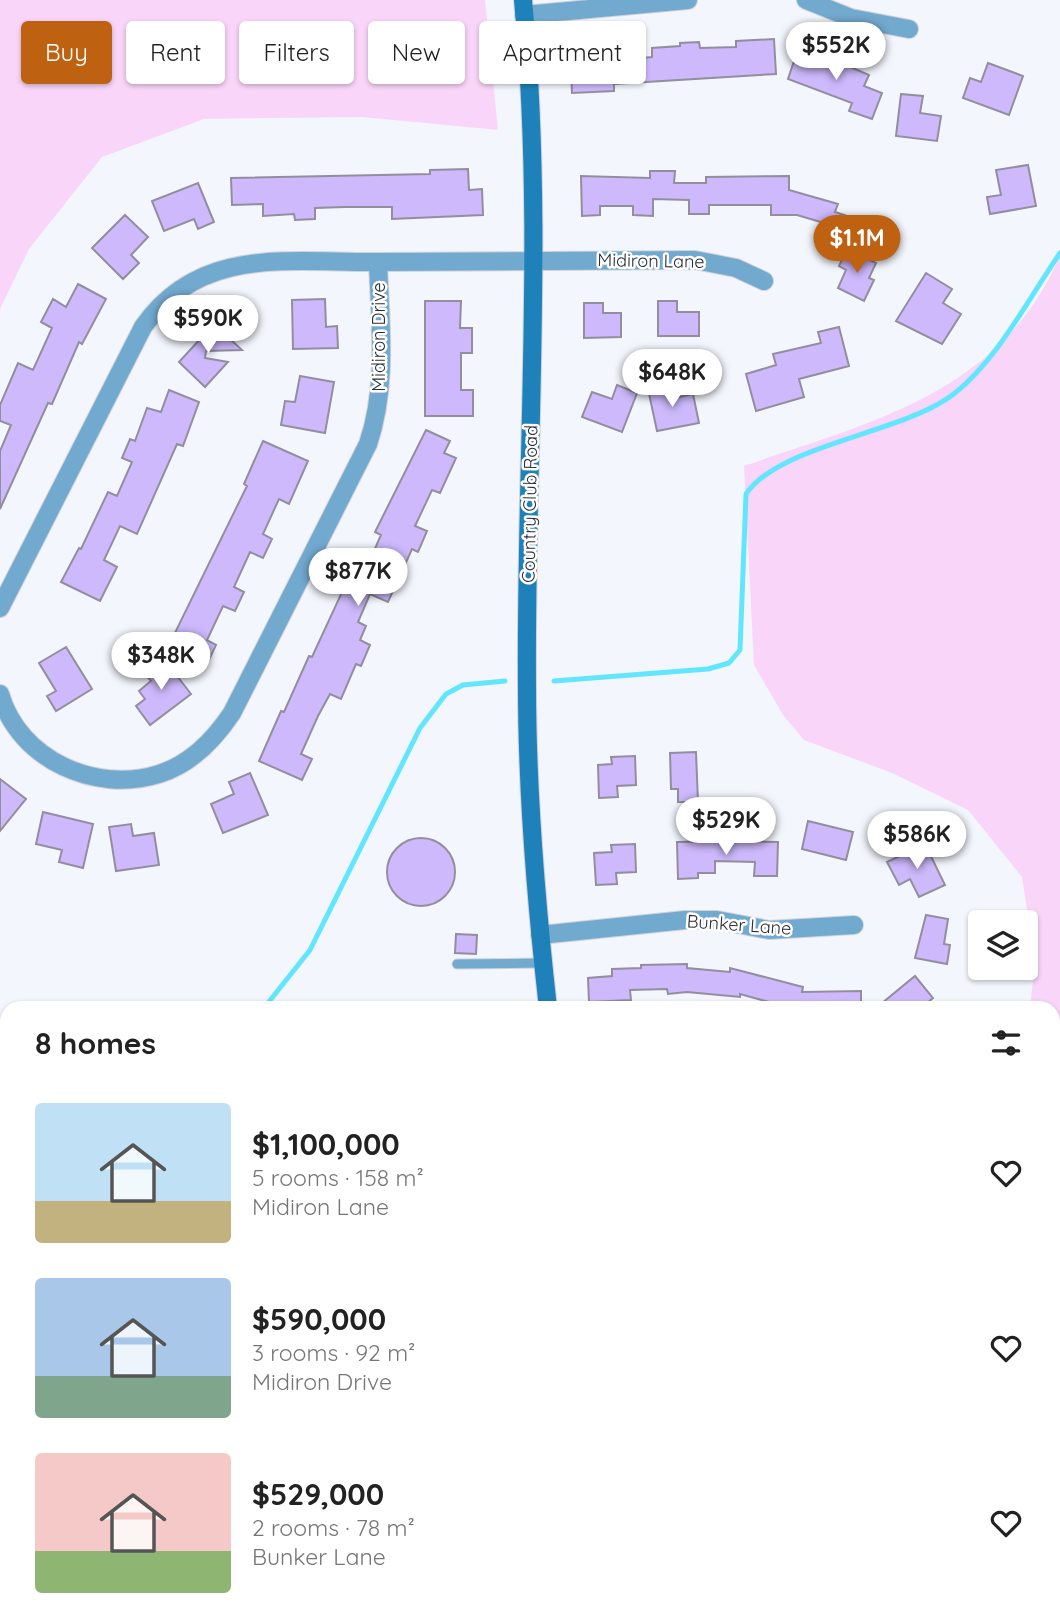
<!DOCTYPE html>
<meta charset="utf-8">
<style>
body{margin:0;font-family:Quicksand,sans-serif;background:#f2f2f2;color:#222;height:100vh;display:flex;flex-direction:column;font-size:26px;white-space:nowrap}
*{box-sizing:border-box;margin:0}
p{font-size:23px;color:#767676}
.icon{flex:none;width:38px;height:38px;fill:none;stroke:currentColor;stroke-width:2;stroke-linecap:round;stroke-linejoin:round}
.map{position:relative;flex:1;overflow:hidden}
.sheet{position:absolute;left:0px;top:1001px;width:1060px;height:623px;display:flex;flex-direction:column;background:#fff;border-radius:21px 21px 0 0;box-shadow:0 2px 5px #0004}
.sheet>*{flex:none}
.hud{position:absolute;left:21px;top:21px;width:700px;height:63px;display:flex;gap:14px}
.tools{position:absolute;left:968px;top:910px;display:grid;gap:14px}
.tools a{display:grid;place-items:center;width:70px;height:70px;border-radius:7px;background:#fff;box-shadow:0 2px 5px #0004;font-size:35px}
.price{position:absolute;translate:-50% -60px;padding:0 16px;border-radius:24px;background:#fff;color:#222;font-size:23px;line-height:46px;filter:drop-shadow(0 2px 4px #0008)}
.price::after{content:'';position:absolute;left:50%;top:42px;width:21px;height:16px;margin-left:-10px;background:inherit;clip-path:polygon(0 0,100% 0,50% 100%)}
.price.current{background:#be6111;color:#fff}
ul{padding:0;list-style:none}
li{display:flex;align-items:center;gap:21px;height:175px;padding:0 35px}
li span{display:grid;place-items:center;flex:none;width:196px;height:140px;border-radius:7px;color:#555}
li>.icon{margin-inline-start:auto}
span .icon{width:84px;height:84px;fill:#fffc;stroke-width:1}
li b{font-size:30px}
h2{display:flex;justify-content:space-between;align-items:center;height:84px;padding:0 35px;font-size:30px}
.pill{padding:0 24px;border-radius:7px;background:#fff;box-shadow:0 2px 5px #0004;font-size:24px;line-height:63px}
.pill.current{background:#be6111;color:#fff}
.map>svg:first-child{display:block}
.green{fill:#f9d6f9}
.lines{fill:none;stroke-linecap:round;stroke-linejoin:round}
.stream{stroke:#62e6fe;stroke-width:5}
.building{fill:#cdb9fc;stroke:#928e9e;stroke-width:2}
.lane-casing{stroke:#cfd2d9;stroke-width:11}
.street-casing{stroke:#cfd2d9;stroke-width:20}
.secondary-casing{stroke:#cfd2d9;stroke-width:20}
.lane{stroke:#72a9cf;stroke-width:9}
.street{stroke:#72a9cf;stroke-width:18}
.secondary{stroke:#1e81b9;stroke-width:18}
.labels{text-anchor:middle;stroke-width:5;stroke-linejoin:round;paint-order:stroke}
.street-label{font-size:18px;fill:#2a2d33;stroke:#fff}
</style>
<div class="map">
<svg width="1060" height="1624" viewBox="0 0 1060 1624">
<rect width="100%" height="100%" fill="#f3f6fd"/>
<path class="green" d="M 0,0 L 485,0 L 498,130 L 362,117 L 204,119 L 102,157 L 29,249 L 0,309 Z
M 1060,256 L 1060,1624 L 1003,1624 L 1003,1617 L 1054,1617 L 1054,1008 L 1030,1008 L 1035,961 L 1022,877 L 968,810 L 892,773 L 804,740 L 783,715 L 754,665 L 744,466 C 874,421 999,394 1060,256 Z
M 7,1181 L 7,1617 L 187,1617 L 187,1624 L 0,1624 L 0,1184 Z"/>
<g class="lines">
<path class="stream" d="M 554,681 L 708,669 L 729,663 L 740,650 L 746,494 C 781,443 904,434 955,393 C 997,360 1029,298 1060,253
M 264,1008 L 310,950 L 420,728 L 446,694 L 463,685 L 505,681
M 0,1166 L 7,1163"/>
</g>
<path class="building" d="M 774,39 L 776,74 L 614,84 L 614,91 L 572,93 L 570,52 L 589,52 L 589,61 L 629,59 L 652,57 L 652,48 L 680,46 L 680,43 L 699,42 L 700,48 L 736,47 L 736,41 Z
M 797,52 L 818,60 L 820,54 L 869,75 L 864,86 L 882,93 L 872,119 L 849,111 L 852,103 L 788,79 Z
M 988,63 L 1023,76 L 1009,115 L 963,98 L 970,78 L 981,82 Z
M 901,94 L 923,96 L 920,113 L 941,116 L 937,141 L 896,136 Z
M 1028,165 L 1036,206 L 990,214 L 987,197 L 1001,195 L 996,170 Z
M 468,169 L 469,190 L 482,189 L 483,215 L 392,219 L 392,207 L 345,207 L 315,208 L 315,219 L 295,220 L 294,214 L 263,216 L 263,204 L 232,205 L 231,178 L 430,174 L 430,170 Z
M 650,171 L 675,171 L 674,183 L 706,183 L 706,177 L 789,176 L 789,190 L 838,204 L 835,212 L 847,216 L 840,241 L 821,235 L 824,223 L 797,215 L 771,215 L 771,205 L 709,205 L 709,214 L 689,214 L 689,200 L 653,199 L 653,216 L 633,215 L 633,206 L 600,206 L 600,215 L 582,216 L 581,176 L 650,178 Z
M 198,183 L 214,222 L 198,229 L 194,219 L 164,231 L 152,201 Z
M 125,215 L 148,237 L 131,255 L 139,263 L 123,279 L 92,248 Z
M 847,249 L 876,263 L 869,278 L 874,280 L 864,301 L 838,288 L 846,270 L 839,266 Z
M 926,273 L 952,289 L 943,303 L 961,314 L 942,344 L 896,321 Z
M 78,284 L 106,299 L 82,344 L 79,342 L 52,404 L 48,403 L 0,509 L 0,451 L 11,425 L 0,421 L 0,405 L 18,363 L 33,370 L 52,328 L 41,322 L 53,299 L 66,307 Z
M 325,299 L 326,327 L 337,326 L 338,348 L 293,349 L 292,300 Z
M 425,301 L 461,301 L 460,328 L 472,328 L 472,353 L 461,353 L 461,390 L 473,390 L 473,416 L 425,416 Z
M 658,301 L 677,301 L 677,312 L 699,312 L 699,336 L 658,336 Z
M 584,303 L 603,303 L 603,313 L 621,313 L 621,337 L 584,338 Z
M 214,324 L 242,350 L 206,351 L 205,358 L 228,362 L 205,387 L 179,362 Z
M 839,327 L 849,366 L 799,379 L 804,397 L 756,411 L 746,374 L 776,365 L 773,354 L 821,343 L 818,332 Z
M 300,376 L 334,382 L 325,433 L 281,425 L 285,401 L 295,402 Z
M 617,385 L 637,393 L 622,432 L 582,417 L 592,392 L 612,399 Z
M 668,385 L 670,399 L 693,394 L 699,423 L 657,431 L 648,389 Z
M 169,390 L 199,402 L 183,446 L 177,444 L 137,534 L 120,526 L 104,560 L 117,567 L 100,601 L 61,582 L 79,548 L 81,549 L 108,492 L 117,496 L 132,462 L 122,458 L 130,439 L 135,441 L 147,408 L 161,412 Z
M 426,430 L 450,441 L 444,453 L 456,458 L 440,493 L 432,490 L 415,526 L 427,531 L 418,552 L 412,549 L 388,602 L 370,594 L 358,622 L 366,626 L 360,640 L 370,645 L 361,666 L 356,664 L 341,699 L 330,694 L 318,716 L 301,754 L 312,759 L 302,780 L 259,761 L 281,711 L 284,712 L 309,656 L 312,657 L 355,564 L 366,569 L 381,535 L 375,532 Z
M 263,441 L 308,461 L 289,504 L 279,499 L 263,534 L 272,539 L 263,558 L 250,552 L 234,587 L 244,592 L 235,611 L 223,606 L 207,640 L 216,645 L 207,664 L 169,645 L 247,486 L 244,484 Z
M 66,647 L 92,689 L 56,711 L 47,696 L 56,691 L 39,663 Z
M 164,659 L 191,694 L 150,725 L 136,706 L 145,699 L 139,691 L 151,681 L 145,674 Z
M 696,752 L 698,802 L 678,802 L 678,789 L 671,789 L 670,753 Z
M 635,756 L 636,785 L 617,786 L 618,797 L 599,798 L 598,765 L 612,764 L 611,757 Z
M 250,773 L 268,815 L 223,833 L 211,804 L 234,794 L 229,782 Z
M 0,779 L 26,799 L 0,831 Z
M 43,812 L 93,824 L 83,868 L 59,862 L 62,850 L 36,844 Z
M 808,821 L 853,832 L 846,860 L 802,849 Z
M 131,824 L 133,836 L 154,833 L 159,865 L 116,871 L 109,827 Z
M387 872a34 34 0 1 1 68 0a34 34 0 1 1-68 0Z
M 724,841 L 778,842 L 777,876 L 754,876 L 755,862 L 715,861 L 715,873 L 698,873 L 698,878 L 678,879 L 677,842 Z
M 635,844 L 636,872 L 616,873 L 617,884 L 596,885 L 594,853 L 612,852 L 611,845 Z
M 925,844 L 945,885 L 919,897 L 910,879 L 899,885 L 887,862 Z
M 926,915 L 948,919 L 944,944 L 950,945 L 947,964 L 915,958 Z
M 456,934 L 477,935 L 476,954 L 455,953 Z
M 687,964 L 687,968 L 730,972 L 730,968 L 803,987 L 802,992 L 861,991 L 861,1008 L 791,1008 L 740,994 L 740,997 L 687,992 L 668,994 L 667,989 L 630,990 L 631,1000 L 589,1002 L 588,978 L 612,976 L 612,969 L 641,968 L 641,965 Z
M 915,976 L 933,998 L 921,1008 L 876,1008 Z"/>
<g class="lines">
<defs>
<path id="lane" d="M 457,964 L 543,963"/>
<path id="street" d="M 806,0 L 851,18 L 909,29
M 524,15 L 688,0
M 378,262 L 695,260 L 736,268 L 764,281
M 0,608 L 143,327 C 200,245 291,263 378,262 C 380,323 388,385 368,444 L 232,713 C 214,740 191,764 159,774 C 96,794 19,760 0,694
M 540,935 L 685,920 L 717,920 L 769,930 L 854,925"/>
<path id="secondary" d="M 523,0 C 545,228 525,458 527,687 C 527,794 536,901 548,1008
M 433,1624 L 437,1617"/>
</defs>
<use href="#lane" class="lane-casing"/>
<use href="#street" class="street-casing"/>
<use href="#secondary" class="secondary-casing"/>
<use href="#lane" class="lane"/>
<use href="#street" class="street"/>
<use href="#secondary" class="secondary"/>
</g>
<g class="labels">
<g class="street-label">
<text transform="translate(651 261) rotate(1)" y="6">Midiron Lane</text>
<text transform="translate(379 337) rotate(-90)" y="6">Midiron Drive</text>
<text transform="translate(530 504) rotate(-89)" y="6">Country Club Road</text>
<text transform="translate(739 925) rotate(4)" y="6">Bunker Lane</text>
</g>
</g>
</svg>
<div class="tools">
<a><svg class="icon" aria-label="layers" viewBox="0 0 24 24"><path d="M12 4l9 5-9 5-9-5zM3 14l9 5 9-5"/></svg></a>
</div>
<b class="price" style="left:836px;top:82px">$552K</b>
<b class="price current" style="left:857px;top:275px">$1.1M</b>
<b class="price" style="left:208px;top:355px">$590K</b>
<b class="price" style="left:672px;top:409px">$648K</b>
<b class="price" style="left:358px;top:608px">$877K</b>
<b class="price" style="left:161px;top:692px">$348K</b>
<b class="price" style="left:726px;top:857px">$529K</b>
<b class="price" style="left:917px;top:871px">$586K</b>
<div class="hud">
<a class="pill current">Buy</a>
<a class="pill">Rent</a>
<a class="pill">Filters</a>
<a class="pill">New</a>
<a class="pill">Apartment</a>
</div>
<section class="sheet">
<h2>8 homes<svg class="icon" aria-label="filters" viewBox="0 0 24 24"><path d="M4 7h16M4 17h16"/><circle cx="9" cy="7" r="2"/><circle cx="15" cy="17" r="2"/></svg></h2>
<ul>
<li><span style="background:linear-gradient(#bfe0f5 70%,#c2b280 0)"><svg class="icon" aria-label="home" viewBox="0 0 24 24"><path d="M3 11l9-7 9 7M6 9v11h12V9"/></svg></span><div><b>$1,100,000</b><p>5 rooms · 158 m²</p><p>Midiron Lane</p></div><svg class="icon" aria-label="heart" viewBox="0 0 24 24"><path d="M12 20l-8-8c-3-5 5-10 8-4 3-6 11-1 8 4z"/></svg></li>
<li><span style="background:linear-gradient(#a9c7e8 70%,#7fa58c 0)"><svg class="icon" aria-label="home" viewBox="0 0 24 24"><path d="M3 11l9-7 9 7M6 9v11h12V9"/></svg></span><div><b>$590,000</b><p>3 rooms · 92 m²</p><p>Midiron Drive</p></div><svg class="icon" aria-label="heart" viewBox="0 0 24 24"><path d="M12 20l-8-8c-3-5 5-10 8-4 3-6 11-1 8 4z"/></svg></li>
<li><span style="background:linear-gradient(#f6c9c9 70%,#8fb573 0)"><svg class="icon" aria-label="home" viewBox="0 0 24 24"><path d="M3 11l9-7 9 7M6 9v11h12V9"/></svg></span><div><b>$529,000</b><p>2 rooms · 78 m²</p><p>Bunker Lane</p></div><svg class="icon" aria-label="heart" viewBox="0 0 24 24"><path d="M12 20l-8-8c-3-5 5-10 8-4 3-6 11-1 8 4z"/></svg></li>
</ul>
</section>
</div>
